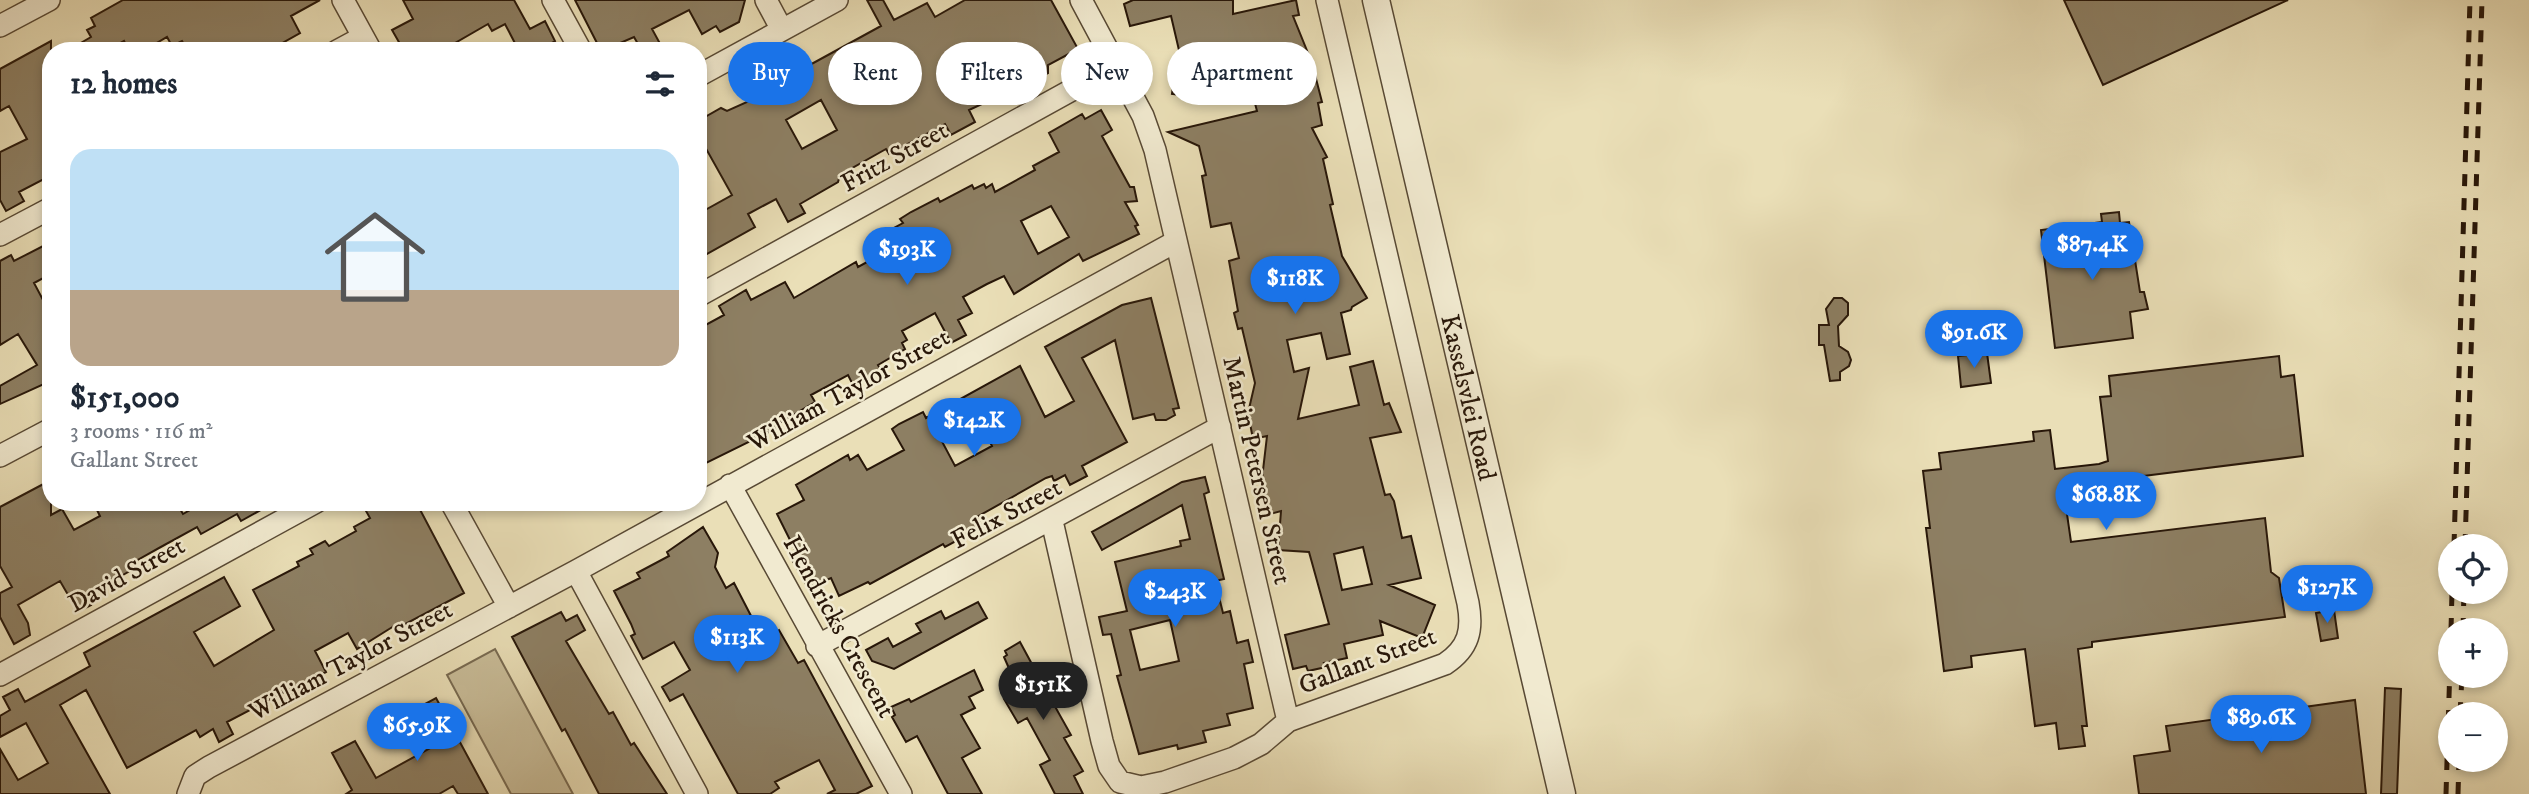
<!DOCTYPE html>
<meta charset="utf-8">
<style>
body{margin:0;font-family:"IM FELL DW Pica",serif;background:#f6f6f7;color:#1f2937;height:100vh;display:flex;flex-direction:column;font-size:26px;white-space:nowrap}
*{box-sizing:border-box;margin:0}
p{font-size:23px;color:#747a83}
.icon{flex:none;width:38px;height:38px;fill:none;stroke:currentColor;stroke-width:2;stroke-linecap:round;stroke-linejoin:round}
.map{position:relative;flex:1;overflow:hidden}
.details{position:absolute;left:42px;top:42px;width:665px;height:469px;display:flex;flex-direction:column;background:#fff;border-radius:28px;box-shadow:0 4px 10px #0003}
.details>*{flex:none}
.hud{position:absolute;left:728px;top:42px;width:665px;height:63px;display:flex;gap:14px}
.controls{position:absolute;left:2438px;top:534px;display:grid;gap:14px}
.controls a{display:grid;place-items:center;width:70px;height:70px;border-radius:50%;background:#fff;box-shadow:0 4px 10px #0003;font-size:35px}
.price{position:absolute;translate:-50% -60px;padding:0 16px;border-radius:24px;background:#1a73e8;color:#fff;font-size:23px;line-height:46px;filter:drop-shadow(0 2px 4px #0008)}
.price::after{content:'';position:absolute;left:50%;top:42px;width:21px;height:16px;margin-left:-10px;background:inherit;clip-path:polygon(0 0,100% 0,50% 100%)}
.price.current{background:#222;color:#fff}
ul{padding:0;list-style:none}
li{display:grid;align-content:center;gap:14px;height:371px;padding:0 28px}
li span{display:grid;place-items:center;height:217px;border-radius:21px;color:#555}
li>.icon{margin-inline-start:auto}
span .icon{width:126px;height:126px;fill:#fffc;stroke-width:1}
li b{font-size:30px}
h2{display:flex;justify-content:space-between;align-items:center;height:84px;padding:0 28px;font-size:30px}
.chip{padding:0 24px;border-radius:32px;background:#fff;box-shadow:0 4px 10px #0003;font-size:24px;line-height:63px}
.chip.current{background:#1a73e8;color:#fff}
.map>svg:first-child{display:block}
.green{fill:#c9bd99;stroke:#786a51;stroke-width:2}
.building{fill:#8d7f63;stroke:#281709;stroke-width:2;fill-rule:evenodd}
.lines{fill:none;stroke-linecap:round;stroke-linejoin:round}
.minor-casing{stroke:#584934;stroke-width:24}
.tertiary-casing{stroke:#584934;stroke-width:29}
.minor{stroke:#f1ead0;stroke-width:21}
.tertiary{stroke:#f1ead0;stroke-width:26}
.rail{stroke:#281709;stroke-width:5;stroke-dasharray:12 12;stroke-linecap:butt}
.labels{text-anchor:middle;stroke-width:5;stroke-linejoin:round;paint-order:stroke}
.street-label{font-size:26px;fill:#281709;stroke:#f1ead0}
</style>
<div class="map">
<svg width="2529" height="794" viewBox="0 0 2529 794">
<rect width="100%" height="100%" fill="#eadfb7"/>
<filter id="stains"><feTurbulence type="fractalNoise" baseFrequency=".00286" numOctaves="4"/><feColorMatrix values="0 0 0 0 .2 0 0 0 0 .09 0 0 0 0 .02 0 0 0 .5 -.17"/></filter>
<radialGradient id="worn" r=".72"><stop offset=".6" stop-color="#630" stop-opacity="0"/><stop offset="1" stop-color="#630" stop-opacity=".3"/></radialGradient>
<path class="green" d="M 495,649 L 573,794 L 511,794 L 447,675 Z"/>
<path class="building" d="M 123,0 L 320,0 L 291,16 L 300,33 L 268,51 L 188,51 L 182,41 L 172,46 L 167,37 L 143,51 L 129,51 L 124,41 L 106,51 L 67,51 L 91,37 L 87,30 L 95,26 L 91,18 Z
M 403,0 L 514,0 L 530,29 L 545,21 L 555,41 L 538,51 L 519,51 L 505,24 L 492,31 L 488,24 L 450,46 L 452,51 L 404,51 L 392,30 L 413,19 Z
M 575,0 L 745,0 L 739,22 L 720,32 L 716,26 L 702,34 L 689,10 L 652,29 L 664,51 L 642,51 L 634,37 L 604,50 L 601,44 L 598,45 Z
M 867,0 L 883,0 L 894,20 L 927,3 L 935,17 L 965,0 L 1051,0 L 1078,49 L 1048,65 L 1048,73 L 969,110 L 975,122 L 951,135 L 945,124 L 889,154 L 886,149 L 840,175 L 838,182 L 800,204 L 805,213 L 788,222 L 776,199 L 748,214 L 755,227 L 698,259 L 698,214 L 732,195 L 704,145 L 698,148 L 698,121 L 721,108 L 727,111 L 765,94 L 807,69 L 806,67 L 881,26 ZM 821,100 L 837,130 L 802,149 L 786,120 Z
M 1133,0 L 1233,0 L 1233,14 L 1296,0 L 1299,15 L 1293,16 L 1312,63 L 1322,102 L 1318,103 L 1322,125 L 1312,128 L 1327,157 L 1323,159 L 1333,204 L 1330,205 L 1342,256 L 1367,298 L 1352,307 L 1351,310 L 1341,313 L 1350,354 L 1327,359 L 1321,333 L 1287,340 L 1294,372 L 1309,368 L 1298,419 L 1359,405 L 1350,367 L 1373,361 L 1384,405 L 1389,403 L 1401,432 L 1370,438 L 1385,495 L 1390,494 L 1394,501 L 1402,538 L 1411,536 L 1421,578 L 1389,585 L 1435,605 L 1422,638 L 1380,621 L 1383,635 L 1344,644 L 1347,658 L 1324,663 L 1326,667 L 1308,671 L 1306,666 L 1293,669 L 1285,635 L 1329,624 L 1309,552 L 1278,550 L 1281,511 L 1270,514 L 1262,479 L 1267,436 L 1253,439 L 1248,413 L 1255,383 L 1242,328 L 1238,329 L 1234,313 L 1238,311 L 1229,261 L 1239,258 L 1231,223 L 1211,227 L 1202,176 L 1206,175 L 1199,146 L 1168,132 L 1257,111 L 1248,77 L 1214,89 L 1210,99 L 1172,94 L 1176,65 L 1182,63 L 1171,16 L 1130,26 L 1124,4 ZM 1363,547 L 1372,584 L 1342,590 L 1334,554 Z
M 2064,0 L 2288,0 L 2103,85 Z
M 51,41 L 50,176 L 19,192 L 24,201 L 6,211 L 0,200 L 0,152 L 27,139 L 9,106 L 0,111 L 0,69 Z
M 1101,110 L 1112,130 L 1102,136 L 1130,187 L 1134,187 L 1137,201 L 1125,202 L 1138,225 L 1135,226 L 1139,234 L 1083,261 L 1079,254 L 1014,294 L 1004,276 L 987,284 L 963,297 L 972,313 L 958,320 L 966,335 L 951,343 L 935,313 L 902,331 L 907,340 L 902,343 L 905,349 L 878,365 L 881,370 L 853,385 L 848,375 L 811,395 L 815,402 L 778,424 L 779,427 L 698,467 L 698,329 L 724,315 L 719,306 L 746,290 L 751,300 L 785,282 L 794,298 L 856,262 L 858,267 L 902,243 L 894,228 L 903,223 L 900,219 L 911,212 L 938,198 L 940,202 L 972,185 L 974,189 L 984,184 L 986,188 L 992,184 L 995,192 L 1035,170 L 1033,166 L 1059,152 L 1049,133 L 1082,114 L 1085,119 ZM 1051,206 L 1069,237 L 1038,254 L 1021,221 Z
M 2119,212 L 2120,223 L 2129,222 L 2140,292 L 2144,292 L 2148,309 L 2130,312 L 2133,338 L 2055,348 L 2041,230 L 2102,222 L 2101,214 Z
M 51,242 L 51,274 L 34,283 L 51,315 L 51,392 L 46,383 L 0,404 L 0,386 L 37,365 L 18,334 L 0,345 L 0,261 L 11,255 L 14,261 Z
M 1151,298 L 1179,408 L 1173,409 L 1175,415 L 1166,420 L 1156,420 L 1154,414 L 1133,419 L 1115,340 L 1082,358 L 1127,442 L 1082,466 L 1087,476 L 1070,485 L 1065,475 L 1054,481 L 1052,476 L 1046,478 L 977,517 L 982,527 L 945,547 L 943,544 L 870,584 L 868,582 L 839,596 L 831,578 L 808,588 L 790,556 L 796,552 L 777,514 L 804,500 L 796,485 L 848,455 L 850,460 L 858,455 L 867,470 L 904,450 L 892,429 L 899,424 L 923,412 L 926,418 L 1020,366 L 1045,417 L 1074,401 L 1045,347 L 1122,305 ZM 975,414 L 992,446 L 955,466 L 938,434 Z
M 1834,298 L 1842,298 L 1848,303 L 1848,315 L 1838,326 L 1839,346 L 1848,352 L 1851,360 L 1849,366 L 1840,372 L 1840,380 L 1830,381 L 1824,345 L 1819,345 L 1819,325 L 1829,325 L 1826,309 Z
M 1987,353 L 1991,383 L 1961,387 L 1958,356 Z
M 2279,356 L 2281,377 L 2294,375 L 2303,456 L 2063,486 L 2071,542 L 2265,518 L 2271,572 L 2279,578 L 2285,617 L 2092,642 L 2092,647 L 2078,649 L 2087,726 L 2082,726 L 2085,746 L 2059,749 L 2056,723 L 2035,726 L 2025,649 L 1971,656 L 1972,667 L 1944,671 L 1926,528 L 1930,528 L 1923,471 L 1941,469 L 1939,453 L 2034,441 L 2033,432 L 2050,430 L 2055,469 L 2099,464 L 2108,461 L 2100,397 L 2111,396 L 2109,376 Z
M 1205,477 L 1209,492 L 1204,494 L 1224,579 L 1215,581 L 1223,613 L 1230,611 L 1237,643 L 1248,640 L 1253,662 L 1244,664 L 1253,708 L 1227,714 L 1230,725 L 1203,731 L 1206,742 L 1178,749 L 1177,745 L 1139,754 L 1117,676 L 1121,675 L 1111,634 L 1103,635 L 1099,617 L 1127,611 L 1115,562 L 1181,546 L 1180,541 L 1190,539 L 1182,505 L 1102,550 L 1092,532 L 1182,482 ZM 1170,620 L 1179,661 L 1140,670 L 1130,630 Z
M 51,480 L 51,515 L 62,509 L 74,530 L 100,516 L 93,502 L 176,502 L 183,514 L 204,502 L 275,502 L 241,521 L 237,514 L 201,534 L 197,527 L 159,548 L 134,562 L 137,567 L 86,596 L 91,605 L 78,612 L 60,581 L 18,605 L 28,623 L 30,635 L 14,644 L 0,617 L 0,593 L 12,587 L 0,566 L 0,507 Z
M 382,502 L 416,502 L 464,593 L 396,629 L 394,626 L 357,649 L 348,633 L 315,651 L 326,672 L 302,685 L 303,688 L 290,695 L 288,690 L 227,722 L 233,734 L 219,742 L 213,729 L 200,737 L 196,730 L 127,768 L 86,690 L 60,705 L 110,794 L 0,794 L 0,749 L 18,780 L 48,763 L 26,723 L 0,737 L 0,716 L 10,710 L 3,697 L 18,689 L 25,702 L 65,680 L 90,666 L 84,653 L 224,577 L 240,606 L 194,632 L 214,666 L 274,630 L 253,590 L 299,566 L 297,562 L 313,554 L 310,549 L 325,541 L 329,546 L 356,531 L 354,527 L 370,518 L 366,511 Z
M 703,527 L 718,553 L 715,567 L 726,588 L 734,583 L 763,639 L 779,630 L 798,663 L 804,660 L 872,786 L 856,794 L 827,794 L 835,790 L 819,760 L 775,782 L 779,788 L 770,794 L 738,794 L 683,694 L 670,701 L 662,687 L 690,670 L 674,642 L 643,659 L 631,636 L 635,634 L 631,624 L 614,591 L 640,578 L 637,573 L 669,556 L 667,552 Z
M 978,602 L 987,618 L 894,669 L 872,661 L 866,650 L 888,638 L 893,647 L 921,632 L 916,624 L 941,611 L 945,619 Z
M 2334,610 L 2338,638 L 2321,641 L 2316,613 Z
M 561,612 L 566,621 L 577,615 L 585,630 L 566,641 L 609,714 L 613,712 L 631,745 L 634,743 L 667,794 L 599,794 L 565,729 L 562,731 L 512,637 Z
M 1020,642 L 1040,679 L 1043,677 L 1057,701 L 1053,703 L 1071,735 L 1064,738 L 1083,771 L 1074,776 L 1083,794 L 1055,794 L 1040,765 L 1050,760 L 1027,718 L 1018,723 L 1004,699 L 1019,691 L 1004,657 L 1007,655 L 1005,651 Z
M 974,670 L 983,690 L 969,697 L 975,708 L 961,715 L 980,748 L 962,758 L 982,794 L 948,794 L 917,736 L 906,742 L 892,717 L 895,715 L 891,707 L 909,699 L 911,702 Z
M 2385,688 L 2401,689 L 2397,794 L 2381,794 Z
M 436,698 L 488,794 L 458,794 L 453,786 L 439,794 L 346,794 L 352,790 L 332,753 L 355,741 L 376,778 L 432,747 L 412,711 Z
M 2355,700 L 2366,794 L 2139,794 L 2134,756 L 2170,751 L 2166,726 Z"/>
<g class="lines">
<defs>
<path id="minor" d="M 343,0 L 371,51
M 553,0 L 581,51
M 766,0 L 782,30
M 1081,0 L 1143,116 L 1155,150 L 1288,721
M 0,26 L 49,0
M 337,51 L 363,37
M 698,76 L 837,0
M 0,235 L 51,208
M 698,296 L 1117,65
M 0,456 L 51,429
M 730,485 L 901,794
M 451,502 L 509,607
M 1052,521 L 1102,741 L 1109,766 L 1120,782 L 1141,787 L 1165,782 L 1234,758 L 1261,744 L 1288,721 L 1445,664 C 1469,648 1473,630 1468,603 L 1327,0
M 576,571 L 697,794
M 817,646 L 1220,427
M 0,675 L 316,502
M 188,794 L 195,776 L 209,767 L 576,571 L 1175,242"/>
<g id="tertiary">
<path id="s1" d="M 1376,0 L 1562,794"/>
</g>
</defs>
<use href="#minor" class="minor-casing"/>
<use href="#tertiary" class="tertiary-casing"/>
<use href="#minor" class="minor"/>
<use href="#tertiary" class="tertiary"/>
<path class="rail" d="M 2454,546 L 2470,0
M 2465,546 L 2482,0
M 2451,630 L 2452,592
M 2463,630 L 2464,592
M 2460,714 L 2462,676
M 2446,794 L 2450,665
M 2458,794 L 2459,760"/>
</g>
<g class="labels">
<g class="street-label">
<text transform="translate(894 156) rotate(-29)" y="9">Fritz Street</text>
<text transform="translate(848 389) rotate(-29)" y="9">William Taylor Street</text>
<text dy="9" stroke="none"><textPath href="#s1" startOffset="408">Kasselsvlei Road</textPath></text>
<text transform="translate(1258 470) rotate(77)" y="9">Martin Petersen Street</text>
<text transform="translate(1006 513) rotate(-28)" y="9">Felix Street</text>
<text transform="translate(126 574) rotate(-29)" y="9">David Street</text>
<text transform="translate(840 626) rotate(61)" y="9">Hendricks Crescent</text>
<text transform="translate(350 660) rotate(-28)" y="9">William Taylor Street</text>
<text transform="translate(1367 660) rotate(-21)" y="9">Gallant Street</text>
</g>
</g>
<rect width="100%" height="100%" filter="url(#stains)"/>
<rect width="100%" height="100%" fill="url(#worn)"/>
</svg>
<div class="controls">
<a><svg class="icon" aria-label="locate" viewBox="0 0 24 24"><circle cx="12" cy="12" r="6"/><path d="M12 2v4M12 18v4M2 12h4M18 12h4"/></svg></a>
<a>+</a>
<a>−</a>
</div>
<b class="price" style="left:2092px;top:282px">$87.4K</b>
<b class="price" style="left:907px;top:287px">$193K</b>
<b class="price" style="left:1295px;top:316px">$118K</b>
<b class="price" style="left:1974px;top:370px">$91.6K</b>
<b class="price" style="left:974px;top:458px">$142K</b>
<b class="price" style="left:2106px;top:532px">$68.8K</b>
<b class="price" style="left:2327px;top:625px">$127K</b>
<b class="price" style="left:1175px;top:629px">$243K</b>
<b class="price" style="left:737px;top:675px">$113K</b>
<b class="price current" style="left:1043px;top:722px">$151K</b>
<b class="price" style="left:2261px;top:755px">$89.6K</b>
<b class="price" style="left:417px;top:763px">$65.9K</b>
<div class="hud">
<a class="chip current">Buy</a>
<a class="chip">Rent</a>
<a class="chip">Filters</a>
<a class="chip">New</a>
<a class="chip">Apartment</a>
</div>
<section class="details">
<h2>12 homes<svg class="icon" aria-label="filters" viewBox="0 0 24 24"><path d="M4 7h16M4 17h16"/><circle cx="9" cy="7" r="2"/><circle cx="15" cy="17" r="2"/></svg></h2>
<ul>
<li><span style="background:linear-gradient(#bfe0f5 65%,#b9a48a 0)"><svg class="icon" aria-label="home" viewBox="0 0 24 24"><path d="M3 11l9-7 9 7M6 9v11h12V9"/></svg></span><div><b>$151,000</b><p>3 rooms · 116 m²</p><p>Gallant Street</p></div></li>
</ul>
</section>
</div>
